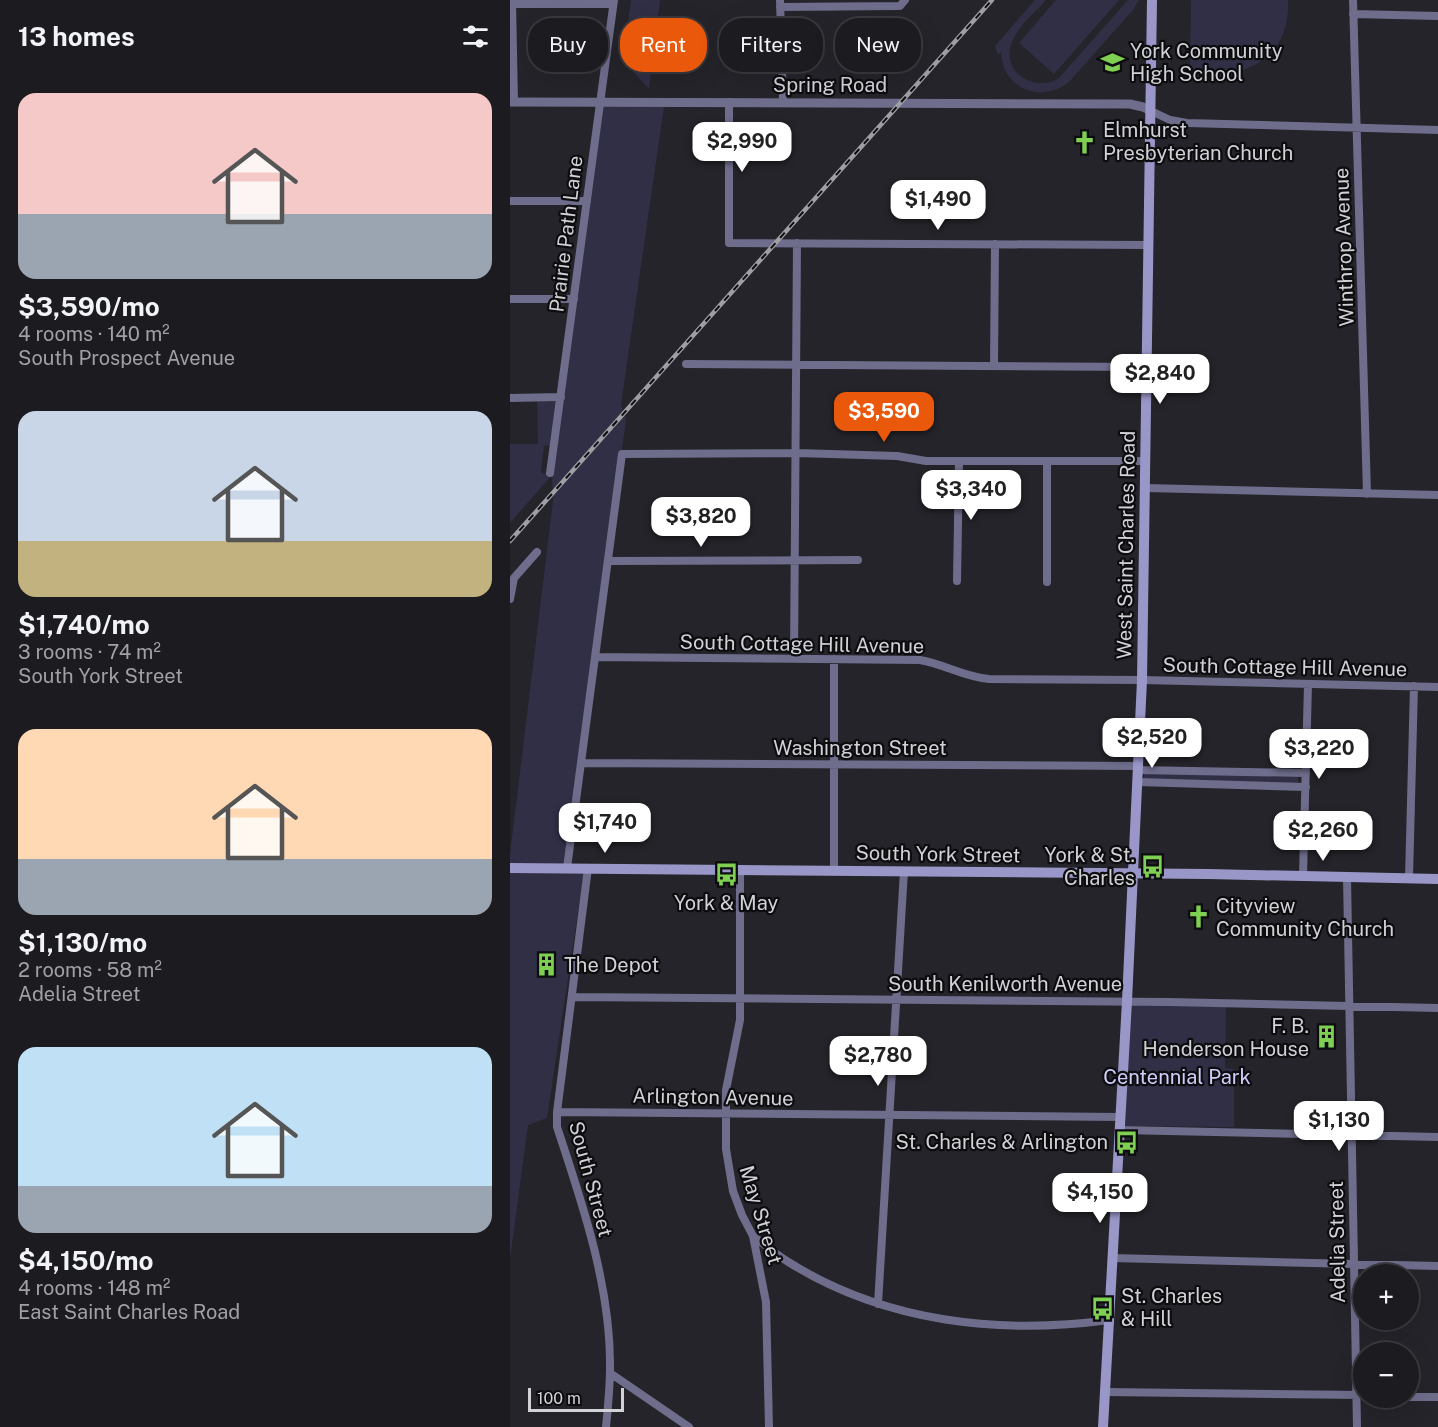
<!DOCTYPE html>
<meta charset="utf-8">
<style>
body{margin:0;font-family:"Public Sans",sans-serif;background:#242429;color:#f1f3f6;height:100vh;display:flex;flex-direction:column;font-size:22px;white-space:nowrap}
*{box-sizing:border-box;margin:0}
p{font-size:20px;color:#a0a1a5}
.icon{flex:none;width:33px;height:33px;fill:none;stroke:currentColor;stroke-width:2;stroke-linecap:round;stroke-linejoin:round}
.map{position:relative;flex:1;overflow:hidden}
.details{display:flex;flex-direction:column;background:#1b1b20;width:510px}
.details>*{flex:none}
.top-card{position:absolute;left:18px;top:18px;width:570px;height:54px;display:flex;gap:12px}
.buttons{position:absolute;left:843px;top:1264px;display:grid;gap:12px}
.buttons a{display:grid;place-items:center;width:66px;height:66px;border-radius:50%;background:#1b1b20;box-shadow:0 6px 24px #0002,0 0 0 2px #39393e;font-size:30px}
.scale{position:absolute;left:18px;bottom:15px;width:96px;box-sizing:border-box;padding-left:6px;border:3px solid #d1d2d6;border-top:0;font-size:16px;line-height:21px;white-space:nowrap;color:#d1d2d6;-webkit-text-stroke:4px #0d0d10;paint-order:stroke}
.price{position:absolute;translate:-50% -51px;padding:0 14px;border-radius:12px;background:#fff;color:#222;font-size:20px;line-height:39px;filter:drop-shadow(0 2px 3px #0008)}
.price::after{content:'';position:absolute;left:50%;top:36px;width:18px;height:14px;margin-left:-9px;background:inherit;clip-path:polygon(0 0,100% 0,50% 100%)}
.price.current{background:#ea580c;color:#fff}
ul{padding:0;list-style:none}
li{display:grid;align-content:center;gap:12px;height:318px;padding:0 18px}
li span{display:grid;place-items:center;height:186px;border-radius:18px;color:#555}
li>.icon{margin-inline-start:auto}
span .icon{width:108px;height:108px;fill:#fffc;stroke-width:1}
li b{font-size:26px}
h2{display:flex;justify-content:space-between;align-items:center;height:72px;padding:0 18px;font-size:26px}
.chip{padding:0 21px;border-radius:24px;background:#1b1b20;box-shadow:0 6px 24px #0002,0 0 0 2px #39393e;font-size:21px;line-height:54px}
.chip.current{background:#ea580c;color:#fff}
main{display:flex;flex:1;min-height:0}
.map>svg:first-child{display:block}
.green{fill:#302f46}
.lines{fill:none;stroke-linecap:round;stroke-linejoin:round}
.minor{stroke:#6e6d8c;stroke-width:8}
.tertiary{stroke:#6e6d8c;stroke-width:9}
.secondary{stroke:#9997c8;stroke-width:10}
.rail-casing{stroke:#9e9fa4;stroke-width:4.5}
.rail{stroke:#0d0d10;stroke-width:2;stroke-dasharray:7;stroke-linecap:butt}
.labels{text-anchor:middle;stroke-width:4.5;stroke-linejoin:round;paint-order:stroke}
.poi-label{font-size:20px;fill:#d1d2d6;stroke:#0d0d10;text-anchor:start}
.street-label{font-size:20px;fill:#d1d2d6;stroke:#0d0d10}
.park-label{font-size:20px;fill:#cfcefa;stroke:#0d0d10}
</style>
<main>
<section class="details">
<h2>13 homes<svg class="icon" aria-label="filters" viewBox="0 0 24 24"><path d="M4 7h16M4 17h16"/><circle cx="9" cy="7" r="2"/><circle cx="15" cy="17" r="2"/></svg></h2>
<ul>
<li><span style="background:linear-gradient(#f6c9c9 65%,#9aa5b1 0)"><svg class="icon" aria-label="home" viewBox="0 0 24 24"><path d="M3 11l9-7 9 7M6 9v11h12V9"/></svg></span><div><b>$3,590/mo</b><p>4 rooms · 140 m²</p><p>South Prospect Avenue</p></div></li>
<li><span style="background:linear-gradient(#c9d6e8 70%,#c2b280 0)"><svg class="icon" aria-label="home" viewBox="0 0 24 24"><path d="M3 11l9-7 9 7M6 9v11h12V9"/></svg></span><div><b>$1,740/mo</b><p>3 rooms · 74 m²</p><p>South York Street</p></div></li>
<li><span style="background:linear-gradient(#ffd9b3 70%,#9aa5b1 0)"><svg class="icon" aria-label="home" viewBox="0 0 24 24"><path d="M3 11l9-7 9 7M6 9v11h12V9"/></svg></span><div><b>$1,130/mo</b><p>2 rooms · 58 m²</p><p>Adelia Street</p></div></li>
<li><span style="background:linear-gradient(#bfe0f5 75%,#9aa5b1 0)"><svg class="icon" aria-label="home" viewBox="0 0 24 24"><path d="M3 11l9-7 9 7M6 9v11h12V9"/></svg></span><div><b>$4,150/mo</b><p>4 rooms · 148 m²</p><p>East Saint Charles Road</p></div></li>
</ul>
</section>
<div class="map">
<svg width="928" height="1427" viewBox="0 0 928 1427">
<rect width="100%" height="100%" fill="#24242a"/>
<path class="green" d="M 121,0 L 150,0 L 139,89 L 113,61 Z
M 525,0 L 536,0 C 526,12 509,25 503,40 C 489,70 522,93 548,79 L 618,0 L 629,0 L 623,10 L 559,82 C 532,104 492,89 491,52 L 488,55 L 485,46 Z
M 546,0 L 609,0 L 544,74 L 509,43 Z
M 681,0 L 778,0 C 780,44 755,69 712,75 C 702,77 690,74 680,73 Z
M 86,105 L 154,106 L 111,405 L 116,420 L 53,872 L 74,872 L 37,1118 L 18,1125 L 0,1259 L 0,854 L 43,501 L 42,475 L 0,523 L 0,444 L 28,444 L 27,401 L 46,402 L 47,405 L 42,445 L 34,446 L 31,473 L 42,474 L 49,396 Z
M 634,772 L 788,776 L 788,784 L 634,780 Z
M 621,1005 L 716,1007 L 715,1068 L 724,1069 L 724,1127 L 615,1126 Z"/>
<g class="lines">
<path class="minor" d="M 270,0 L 273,103
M 843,0 L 857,494
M 2,1 L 4,102
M 0,4 L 103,4
M 270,7 L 390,6 L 395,0
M 843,14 L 928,16
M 219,102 L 219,243 L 638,245
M 639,110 L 660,120 L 677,123 L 928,130
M 0,201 L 77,201
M 0,299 L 64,299
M 176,364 L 636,367
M 484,366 L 485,244
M 0,398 L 51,397
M 40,473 L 104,0
M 635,488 L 928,495
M 98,561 L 348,560
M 447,581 L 449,461
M 537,582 L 537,461
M 0,599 L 4,578 L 27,552
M 85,657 L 410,660 C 434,664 454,677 479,679 L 632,680 L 928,687
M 284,659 L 287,243
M 71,763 L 628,766
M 628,770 L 796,773
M 628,782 L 796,787
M 57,868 L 112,454 L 287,453 L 387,456 L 416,461 L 635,461
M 78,868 L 47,1112 L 47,1127 C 72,1202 101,1287 100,1368 C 100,1387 98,1407 96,1427
M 230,869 L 230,1020 L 216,1090 L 216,1149 L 223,1191 L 232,1215 L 243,1236 L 256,1302 L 259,1427
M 324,870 L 324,659
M 793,876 L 798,684
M 837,877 L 847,1427
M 899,878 L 904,686
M 62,997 L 659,1002 L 928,1008
M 47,1112 L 611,1117
M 610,1130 L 928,1137
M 243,1236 C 255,1245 267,1255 280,1263 C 375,1322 489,1335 599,1320
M 602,1258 L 928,1266
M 368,1304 L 394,871
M 100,1373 L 179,1427
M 595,1392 L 854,1395
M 898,1397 L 928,1397"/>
<path class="tertiary" d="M 0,102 L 620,104 L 633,107 L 639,110"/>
<path class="secondary" d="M 0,868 L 698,874 L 928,879
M 593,1427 L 617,1001 L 632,680 L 642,0"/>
<defs>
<path id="rail" d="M 0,541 L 482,0"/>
</defs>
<use href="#rail" class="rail-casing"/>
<use href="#rail" class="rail"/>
</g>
<defs>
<symbol id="school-bare" viewBox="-9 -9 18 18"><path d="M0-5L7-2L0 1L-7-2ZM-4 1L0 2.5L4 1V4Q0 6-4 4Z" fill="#7fd052" stroke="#0d0d10" stroke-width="2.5" paint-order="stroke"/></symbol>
<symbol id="church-bare" viewBox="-9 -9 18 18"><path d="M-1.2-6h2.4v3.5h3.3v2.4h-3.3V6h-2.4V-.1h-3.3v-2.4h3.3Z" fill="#7fd052" stroke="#0d0d10" stroke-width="2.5" paint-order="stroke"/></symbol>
<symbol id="bus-bare" viewBox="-9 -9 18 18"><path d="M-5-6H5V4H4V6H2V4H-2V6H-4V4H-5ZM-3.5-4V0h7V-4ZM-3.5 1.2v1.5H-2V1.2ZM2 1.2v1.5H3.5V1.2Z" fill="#7fd052" stroke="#0d0d10" stroke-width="2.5" paint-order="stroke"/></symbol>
<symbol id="building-bare" viewBox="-9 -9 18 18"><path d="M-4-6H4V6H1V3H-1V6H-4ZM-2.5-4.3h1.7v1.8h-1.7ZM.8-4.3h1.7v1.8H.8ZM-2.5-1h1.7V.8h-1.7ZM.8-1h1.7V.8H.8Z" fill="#7fd052" stroke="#0d0d10" stroke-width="2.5" paint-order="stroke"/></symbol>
</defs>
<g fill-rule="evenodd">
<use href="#school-bare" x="586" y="46" width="33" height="33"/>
<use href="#church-bare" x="558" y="126" width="33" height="33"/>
<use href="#bus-bare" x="626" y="850" width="33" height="33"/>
<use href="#bus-bare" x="200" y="858" width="33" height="33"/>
<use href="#church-bare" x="672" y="900" width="33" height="33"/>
<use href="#building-bare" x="20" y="948" width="33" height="33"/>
<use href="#building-bare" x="800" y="1020" width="33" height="33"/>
<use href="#bus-bare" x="600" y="1126" width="33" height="33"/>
<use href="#bus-bare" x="576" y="1292" width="33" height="33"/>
</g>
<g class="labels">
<g class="poi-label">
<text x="620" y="58">York Community<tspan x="620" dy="23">High School</tspan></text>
<text x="593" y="137">Elmhurst<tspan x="593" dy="23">Presbyterian Church</tspan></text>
<text x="625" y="862" text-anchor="end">York &amp; St.<tspan x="625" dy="23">Charles</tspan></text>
<text x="216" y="910" text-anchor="middle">York &amp; May</text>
<text x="706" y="913">Cityview<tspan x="706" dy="23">Community Church</tspan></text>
<text x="54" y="972">The Depot</text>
<text x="799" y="1033" text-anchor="end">F. B.<tspan x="799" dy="23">Henderson House</tspan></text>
<text x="598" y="1149" text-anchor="end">St. Charles &amp; Arlington</text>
<text x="611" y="1303">St. Charles<tspan x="611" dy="23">&amp; Hill</tspan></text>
</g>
<g class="street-label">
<text x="320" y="92">Spring Road</text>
<text transform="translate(56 234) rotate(-83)" y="7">Prairie Path Lane</text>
<text transform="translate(834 247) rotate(-92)" y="7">Winthrop Avenue</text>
<text transform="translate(616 545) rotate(-89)" y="7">West Saint Charles Road</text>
<text transform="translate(292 644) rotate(1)" y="7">South Cottage Hill Avenue</text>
<text transform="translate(775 667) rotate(1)" y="7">South Cottage Hill Avenue</text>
<text x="350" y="755">Washington Street</text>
<text transform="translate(428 854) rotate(1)" y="7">South York Street</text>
<text x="495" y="991">South Kenilworth Avenue</text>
<text transform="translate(203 1097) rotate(1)" y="7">Arlington Avenue</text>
<text transform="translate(81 1179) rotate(75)" y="7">South Street</text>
<text transform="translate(251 1215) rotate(73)" y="7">May Street</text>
<text transform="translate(827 1242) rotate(-91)" y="7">Adelia Street</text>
</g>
<g class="park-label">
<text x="667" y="1084">Centennial Park</text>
</g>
</g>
</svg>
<div class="buttons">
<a>+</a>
<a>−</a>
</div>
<div class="scale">100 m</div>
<b class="price" style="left:232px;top:173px">$2,990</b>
<b class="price" style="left:428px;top:231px">$1,490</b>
<b class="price" style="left:650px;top:405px">$2,840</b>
<b class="price current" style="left:374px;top:443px">$3,590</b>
<b class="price" style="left:461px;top:521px">$3,340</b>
<b class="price" style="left:191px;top:548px">$3,820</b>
<b class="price" style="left:642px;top:769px">$2,520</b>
<b class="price" style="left:809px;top:780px">$3,220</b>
<b class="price" style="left:95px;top:854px">$1,740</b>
<b class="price" style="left:813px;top:862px">$2,260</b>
<b class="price" style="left:368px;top:1087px">$2,780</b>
<b class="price" style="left:829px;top:1152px">$1,130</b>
<b class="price" style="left:590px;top:1224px">$4,150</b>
<div class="top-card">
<a class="chip">Buy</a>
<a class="chip current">Rent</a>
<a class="chip">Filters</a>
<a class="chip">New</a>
</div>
</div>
</main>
